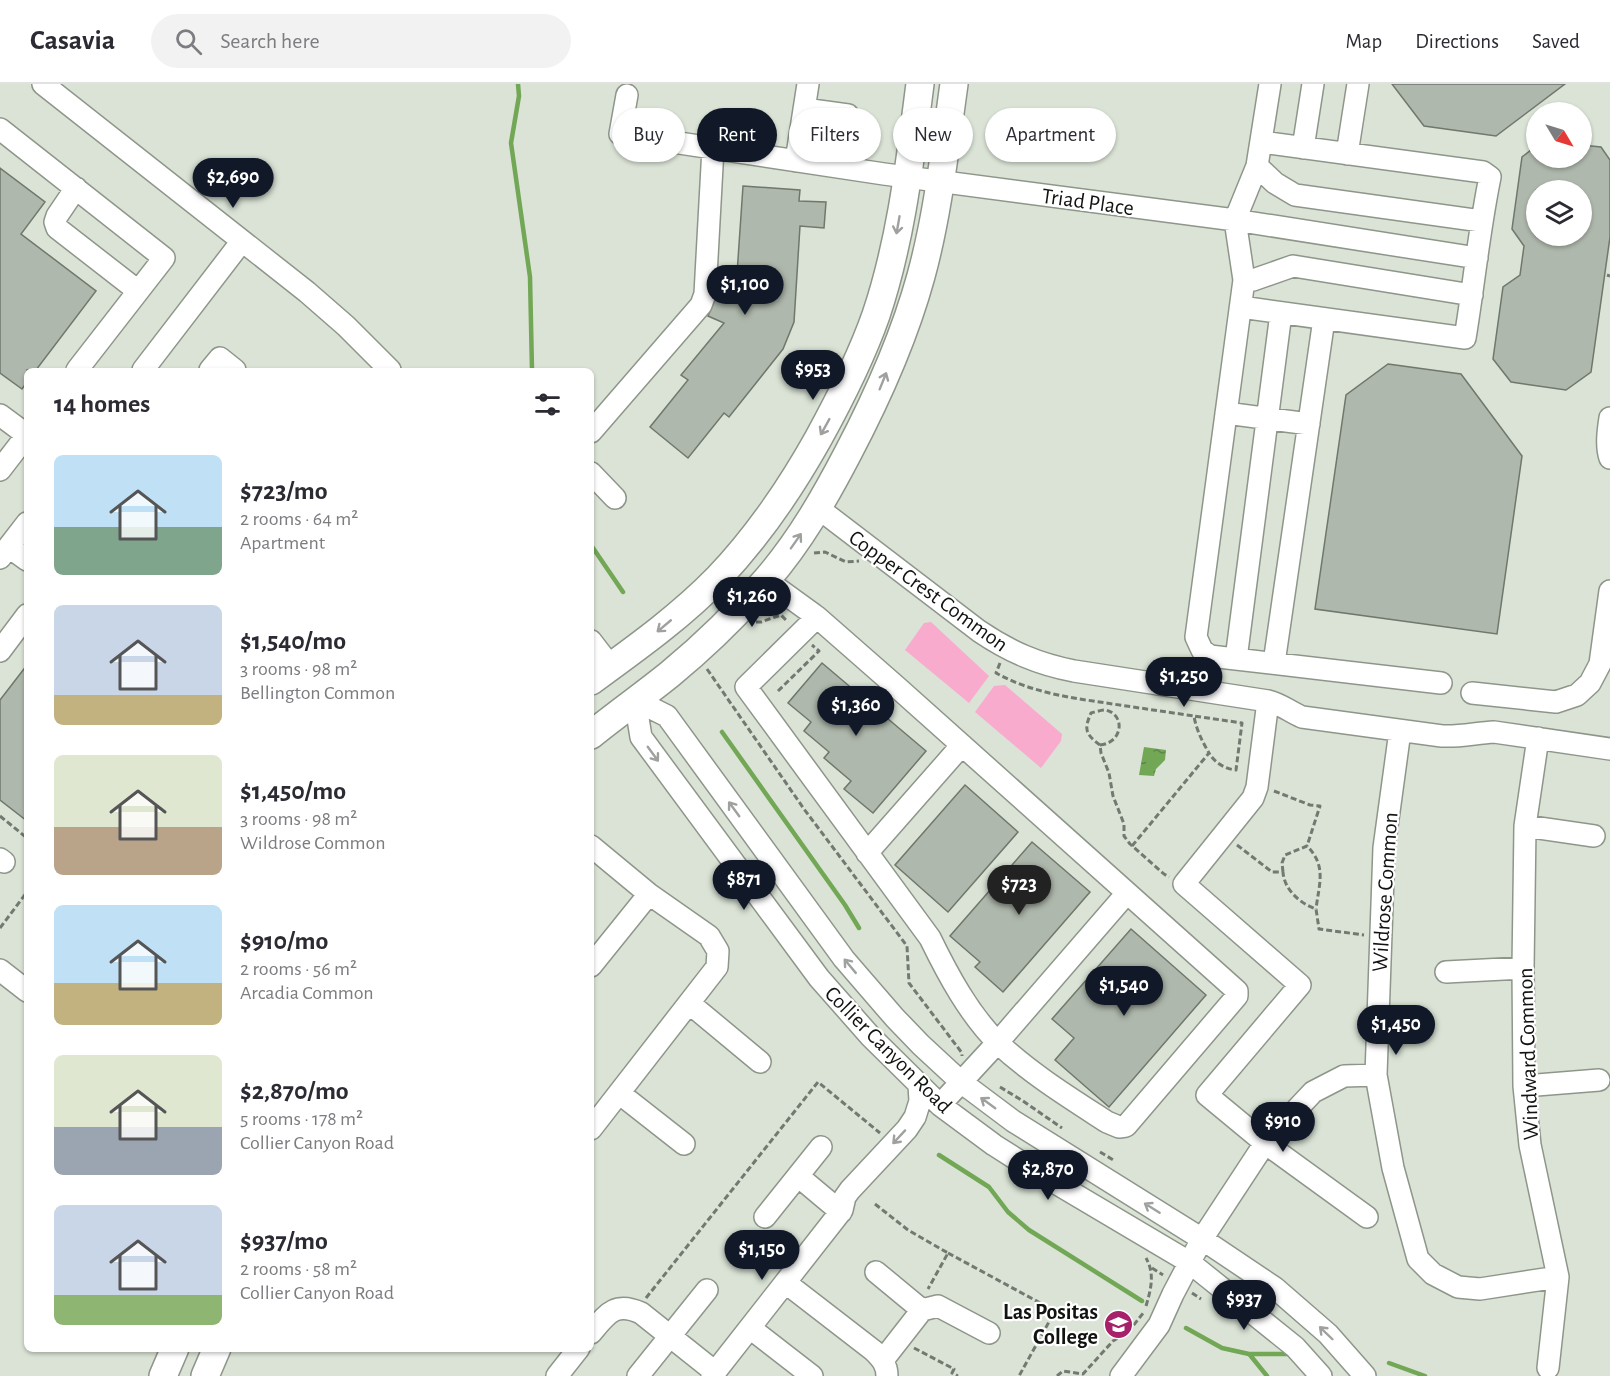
<!DOCTYPE html>
<meta charset="utf-8">
<style>
body{margin:0;font-family:"Alegreya Sans",sans-serif;background:#f2f2f3;color:#2b2b33;height:100vh;display:flex;flex-direction:column;font-size:22px;white-space:nowrap}
*{box-sizing:border-box;margin:0}
p{font-size:20px;color:#7c7c81}
.icon{flex:none;width:33px;height:33px;fill:none;stroke:currentColor;stroke-width:2;stroke-linecap:round;stroke-linejoin:round}
.map{position:relative;flex:1;overflow:hidden}
.drawer{position:absolute;left:24px;top:284px;width:570px;height:984px;display:flex;flex-direction:column;background:#fff;border-radius:9px;box-shadow:0 2px 4px #0004}
.drawer>*{flex:none}
.banner{position:absolute;left:612px;top:24px;width:570px;height:54px;display:flex;gap:12px}
.needle{width:39px;rotate:128deg}
.controls{position:absolute;left:1526px;top:18px;display:grid;gap:12px}
.controls a{display:grid;place-items:center;width:66px;height:66px;border-radius:50%;background:#fff;box-shadow:0 2px 4px #0004;font-size:30px}
.price{position:absolute;translate:-50% -51px;padding:0 14px;border-radius:21px;background:#111827;color:#fff;font-size:20px;line-height:39px;filter:drop-shadow(0 2px 3px #0008)}
.price::after{content:'';position:absolute;left:50%;top:36px;width:18px;height:14px;margin-left:-9px;background:inherit;clip-path:polygon(0 0,100% 0,50% 100%)}
.price.current{background:#222;color:#fff}
ul{padding:0;list-style:none}
li{display:flex;align-items:center;gap:18px;height:150px;padding:0 30px}
li span{display:grid;place-items:center;flex:none;width:168px;height:120px;border-radius:9px;color:#555}
li>.icon{margin-inline-start:auto}
span .icon{width:72px;height:72px;fill:#fffc;stroke-width:1}
li b{font-size:26px}
h2{display:flex;justify-content:space-between;align-items:center;height:72px;padding:0 30px;font-size:26px}
.pill{padding:0 21px;border-radius:27px;background:#fff;box-shadow:0 2px 4px #0004;font-size:21px;line-height:54px}
.pill.current{background:#111827;color:#fff}
header{display:flex;align-items:center;gap:36px;box-sizing:border-box;height:84px;padding:0 30px;background:#fff;border-bottom:2px solid #e1e1e2}
header strong{font-size:28px}
nav{display:flex;gap:33px;margin-inline-start:auto;font-size:21px}
.search{width:420px;height:54px;background:#f2f2f3;display:flex;align-items:center;gap:15px;box-sizing:border-box;padding:0 21px;border-radius:33px;color:#7c7c81;font-size:22px}
.map>svg:first-child{display:block}
.green{fill:#f8abcc}
.water{fill:url(#water-ripples)}
.lines{fill:none;stroke-linecap:round;stroke-linejoin:round}
.stream{stroke:#71a755;stroke-width:4.5}
.building{fill:#afb8ac;stroke:#70776c;stroke-width:1.5;fill-rule:evenodd}
.minor-casing{stroke:#8e968a;stroke-width:24}
.major-casing{stroke:#8e968a;stroke-width:30}
.path{stroke:#737971;stroke-width:3;stroke-dasharray:6 3;stroke-linecap:butt}
.minor{stroke:#fff;stroke-width:21}
.major{stroke:#fff;stroke-width:27}
.oneway{stroke:#9fa19f}
.labels{text-anchor:middle;stroke-width:4.5;stroke-linejoin:round;paint-order:stroke}
.street-label{font-size:22px;fill:#10130f;stroke:#fff}
.poi-label{font-size:22px;font-weight:bold;fill:#10130f;stroke:#fff;text-anchor:end}
</style>
<header>
<strong>Casavia</strong>
<div class="search"><svg class="icon" aria-label="search" viewBox="0 0 24 24"><circle cx="10" cy="10" r="6"/><path d="M15 15l6 6"/></svg>Search here</div>
<nav><a>Map</a><a>Directions</a><a>Saved</a></nav>
</header>
<div class="map">
<svg width="1610" height="1292" viewBox="0 0 1610 1292">
<defs>
<pattern id="water-ripples" width="26" height="14" patternUnits="userSpaceOnUse" patternTransform="scale(1.5)"><rect width="26" height="14" fill="#71a755"/><path d="M2 4q2-2 4 0t4 0M15 11q2-2 4 0t4 0" fill="none" stroke="#5b8745"/></pattern>
</defs>
<rect width="100%" height="100%" fill="#dae3d6"/>
<path class="green" d="M 931,538 L 989,592 L 969,619 L 905,566 L 924,539 Z
M 1005,601 L 1062,650 L 1061,657 L 1041,684 L 975,628 L 994,602 Z"/>
<path class="water" d="M 1144,663 L 1166,666 L 1165,676 L 1156,685 L 1154,692 L 1139,691 Z"/>
<g class="lines">
<path class="stream" d="M 518,0 L 519,12 L 511,59 L 530,193 L 532,286
M 591,461 L 623,508
M 722,648 L 845,821 L 859,844
M 939,1071 L 989,1103 L 1008,1128 L 1029,1146 L 1142,1217
M 1186,1244 L 1222,1264 L 1249,1270 L 1288,1270
M 1250,1271 L 1267,1292
M 1389,1279 L 1425,1292"/>
</g>
<path class="building" d="M 1392,0 L 1565,0 L 1496,52 L 1424,42 Z
M 1581,61 L 1601,63 L 1610,76 L 1610,153 L 1591,288 L 1566,306 L 1511,298 L 1493,275 L 1503,203 L 1520,191 L 1524,162 L 1512,145 L 1522,73 L 1536,62 L 1536,74 L 1581,74 ZM 1536,106 L 1581,106 L 1581,152 L 1536,152 Z
M 0,84 L 45,118 L 21,150 L 96,207 L 36,286 L 27,286 L 27,298 L 22,305 L 0,289 Z
M 743,102 L 800,106 L 799,117 L 826,118 L 824,144 L 800,142 L 794,238 L 783,265 L 729,333 L 724,329 L 688,374 L 650,343 L 688,296 L 681,291 L 724,239 L 708,232 L 717,211 L 735,219 Z
M 1388,280 L 1461,290 L 1522,372 L 1497,550 L 1315,525 L 1346,311 Z
M 822,579 L 926,667 L 873,729 L 844,705 L 851,697 L 824,674 L 829,668 L 804,647 L 811,638 L 788,619 Z
M 27,581 L 27,737 L 0,716 L 0,616 Z
M 965,701 L 1018,748 L 948,828 L 895,781 Z
M 1032,758 L 1090,808 L 1003,908 L 975,883 L 980,878 L 950,852 Z
M 1131,845 L 1206,911 L 1109,1023 L 1055,976 L 1074,954 L 1052,935 Z"/>
<g class="lines">
<defs>
<path id="minor" d="M 43,0 L 307,208 L 346,242 L 390,286
M 1270,0 L 1257,82 L 1235,136 L 1244,196 L 1196,553 L 1202,566 L 1210,572 L 1441,599
M 627,11 L 620,50 L 884,90 L 1235,136 L 1477,174
M 804,25 L 848,31
M 0,45 L 164,174 L 77,286
M 1303,64 L 1313,0
M 1347,70 L 1358,0
M 796,77 L 808,0
M 1257,82 L 1275,99 L 1295,111 L 1481,137
M 76,104 L 57,132 L 55,138 L 57,144 L 138,207
M 1244,196 L 1253,196 L 1293,182 L 1472,211
M 1241,223 L 1465,254 C 1474,200 1479,146 1490,93 L 1483,88 L 1261,58
M 143,286 L 242,157
M 210,286 L 220,274 L 235,286
M 1226,329 L 1309,340
M 0,331 L 27,351 L 0,386
M 1610,334 C 1608,347 1606,362 1610,374
M 591,348 L 701,221 L 705,210 L 713,64
M 591,389 L 615,414
M 818,424 L 979,547 C 1010,568 1038,580 1074,587 L 1268,617 C 1281,620 1290,628 1302,633 L 1442,652 C 1460,653 1476,649 1494,648 L 1610,665
M 9,463 L 27,476
M 0,474 L 27,439
M 766,496 L 813,530 L 817,533 L 898,604 L 1237,907 L 1237,912 L 1126,1042 L 1119,1043 L 1107,1038 C 1070,1014 1031,990 998,959 C 969,930 948,891 930,854 L 746,603 L 817,533
M 591,557 L 611,583
M 0,567 L 27,531
M 1236,575 L 1281,229
M 1274,579 L 1324,235
M 1472,609 L 1556,618 L 1577,611 L 1590,599 L 1600,580 L 1610,507
M 635,616 L 667,632 L 844,875 L 895,934 L 921,961 L 961,998 L 1013,1037 L 1202,1155 L 1275,1204 L 1328,1250 L 1365,1292
M 635,616 L 641,653 L 819,894 L 871,953 L 940,1021 L 994,1061 L 1027,1082 L 1189,1178 L 1295,1263 L 1321,1292
M 1268,617 L 1257,703 L 1253,714 L 1184,800 L 1300,901 L 1207,1011 L 1265,1059 L 1367,1133
M 1400,647 L 1384,764 L 1376,991 L 1393,1084 L 1418,1175 L 1433,1190 L 1458,1203 L 1480,1205 L 1558,1193
M 1538,654 L 1525,742 L 1523,884 L 1524,1002 L 1530,1061 L 1558,1193 L 1548,1284
M 1525,742 L 1594,752
M 591,762 L 649,810
M 867,769 L 962,661
M 0,775 L 4,778
M 591,882 L 649,810 L 709,852 L 718,867 L 717,883 L 591,1045
M 0,886 L 27,907
M 1446,888 L 1523,884
M 689,919 L 760,978
M 1524,1002 L 1599,996
M 619,1009 L 684,1060
M 940,1021 L 998,958 L 1127,809
M 798,1092 L 841,1128
M 765,1133 L 821,1063
M 876,1188 L 922,1226
M 786,1199 L 874,1267 C 882,1275 887,1281 887,1292
M 750,1244 L 812,1292
M 591,1249 C 607,1230 615,1217 641,1229 L 715,1288
M 883,1276 L 922,1226 L 938,1222 L 989,1249
M 557,1292 L 579,1264
M 638,1292 L 707,1206
M 712,1292 L 842,1126 L 845,1113 L 850,1106 L 907,1045 L 915,1033 L 920,1017 L 919,1001
M 1121,1292 L 1159,1241 L 1173,1210 L 1202,1155 L 1265,1059 L 1313,1008 L 1344,992 L 1376,991"/>
<path id="major" d="M 591,597 C 635,565 680,533 718,494 C 758,452 790,405 818,355 C 840,315 861,274 876,231 C 901,157 910,77 920,0
M 591,651 C 617,630 644,611 670,590 C 705,561 738,529 767,495 C 800,457 825,413 848,369 C 878,312 904,254 921,192 C 938,130 945,64 954,0
M 163,1292 L 175,1264
M 205,1292 L 217,1264"/>
</defs>
<use href="#minor" class="minor-casing"/>
<use href="#major" class="major-casing"/>
<path class="path" d="M 1607,191 L 1610,192
M 814,469 L 825,468 L 846,478 L 859,477
M 756,538 L 761,538 L 781,531 L 788,538
M 1000,579 L 996,589 C 1027,606 1059,612 1093,617 C 1126,622 1160,627 1194,632
M 707,585 L 804,725 L 907,862 L 909,899 L 962,969 L 962,972
M 778,607 L 819,567 L 812,561
M 1100,661 C 1123,659 1126,630 1105,626 C 1101,626 1095,628 1091,629 C 1084,645 1085,650 1100,661 L 1101,669 L 1109,689 L 1113,712 L 1124,740 L 1124,752 L 1130,760 L 1164,790 L 1169,793
M 1274,707 L 1310,721 L 1320,722 L 1307,762
M 0,732 L 27,754
M 1237,761 L 1272,788 L 1283,788 C 1284,806 1301,820 1316,825 L 1319,845 L 1364,851
M 1132,762 L 1209,669 C 1202,657 1196,645 1194,632 L 1242,639 L 1236,686 C 1225,685 1215,679 1209,669
M 1283,788 L 1282,779 L 1285,771 L 1307,762 C 1327,782 1319,800 1316,825
M 0,844 L 27,808
M 1000,1003 L 1023,1017 L 1062,1044
M 1100,1068 L 1115,1077
M 875,1120 L 908,1146 L 948,1169 L 928,1205
M 948,1169 L 1055,1227 L 1019,1292
M 1152,1184 L 1163,1191
M 1192,1209 L 1201,1215
M 646,1214 L 818,998 L 880,1049
M 1146,1222 C 1151,1205 1155,1190 1146,1174
M 914,1264 L 954,1285 L 952,1289 L 958,1292
M 1057,1292 L 1063,1287 L 1083,1290 L 1113,1257 L 1129,1247 L 1144,1228"/>
<use href="#minor" class="minor"/>
<use href="#major" class="major"/>
</g>
<defs><path id="oneway-shaft" d="M-6 0H5M1.5-3L5.5 0L1.5 3" fill="none" stroke-width="1.6" stroke-linecap="round" stroke-linejoin="round" transform="scale(1.5)"/></defs>
<g class="oneway">
<use href="#oneway-shaft" transform="translate(898 141) rotate(100)"/>
<use href="#oneway-shaft" transform="translate(883 297) rotate(-68)"/>
<use href="#oneway-shaft" transform="translate(825 343) rotate(119)"/>
<use href="#oneway-shaft" transform="translate(796 457) rotate(-55)"/>
<use href="#oneway-shaft" transform="translate(664 542) rotate(140)"/>
<use href="#oneway-shaft" transform="translate(653 670) rotate(54)"/>
<use href="#oneway-shaft" transform="translate(734 725) rotate(-126)"/>
<use href="#oneway-shaft" transform="translate(850 882) rotate(-130)"/>
<use href="#oneway-shaft" transform="translate(988 1019) rotate(-144)"/>
<use href="#oneway-shaft" transform="translate(899 1053) rotate(133)"/>
<use href="#oneway-shaft" transform="translate(1152 1124) rotate(-148)"/>
<use href="#oneway-shaft" transform="translate(1326 1249) rotate(-136)"/>
</g>
<defs>
<symbol id="university-disc" viewBox="-11 -11 22 22"><circle r="9.5" fill="#a6206a" stroke="#fff"/><path d="M0-5L7-2L0 1L-7-2ZM-4 1L0 2.5L4 1V4Q0 6-4 4Z" fill="#fff"/></symbol>
</defs>
<g fill-rule="evenodd">
<use href="#university-disc" x="1102" y="1224" width="33" height="33"/>
</g>
<g class="labels">
<g class="street-label">
<text transform="translate(1088 117) rotate(8)" y="8">Triad Place</text>
<text transform="translate(929 506) rotate(36)" y="8">Copper Crest Common</text>
<text transform="translate(1384 808) rotate(-86)" y="8">Wildrose Common</text>
<text transform="translate(889 965) rotate(45)" y="8">Collier Canyon Road</text>
<text transform="translate(1527 970) rotate(-92)" y="8">Windward Common</text>
</g>
<g class="poi-label">
<text x="1098" y="1235">Las Positas<tspan x="1098" dy="25">College</tspan></text>
</g>
</g>
</svg>
<div class="controls">
<a><svg class="needle" viewBox="-14 -14 28 28"><path d="M0-13l5 13h-10z" fill="#e53935"/><path d="M0 13l5-13h-10z" fill="#7c7c81"/></svg></a>
<a><svg class="icon" aria-label="layers" viewBox="0 0 24 24"><path d="M12 4l9 5-9 5-9-5zM3 14l9 5 9-5"/></svg></a>
</div>
<b class="price" style="left:233px;top:125px">$2,690</b>
<b class="price" style="left:745px;top:232px">$1,100</b>
<b class="price" style="left:813px;top:317px">$953</b>
<b class="price" style="left:752px;top:544px">$1,260</b>
<b class="price" style="left:1184px;top:624px">$1,250</b>
<b class="price" style="left:856px;top:653px">$1,360</b>
<b class="price" style="left:744px;top:827px">$871</b>
<b class="price current" style="left:1019px;top:832px">$723</b>
<b class="price" style="left:1124px;top:933px">$1,540</b>
<b class="price" style="left:1396px;top:972px">$1,450</b>
<b class="price" style="left:1283px;top:1069px">$910</b>
<b class="price" style="left:1048px;top:1117px">$2,870</b>
<b class="price" style="left:762px;top:1197px">$1,150</b>
<b class="price" style="left:1244px;top:1247px">$937</b>
<div class="banner">
<a class="pill">Buy</a>
<a class="pill current">Rent</a>
<a class="pill">Filters</a>
<a class="pill">New</a>
<a class="pill">Apartment</a>
</div>
<section class="drawer">
<h2>14 homes<svg class="icon" aria-label="filters" viewBox="0 0 24 24"><path d="M4 7h16M4 17h16"/><circle cx="9" cy="7" r="2"/><circle cx="15" cy="17" r="2"/></svg></h2>
<ul>
<li><span style="background:linear-gradient(#bfe0f5 60%,#7fa58c 0)"><svg class="icon" aria-label="home" viewBox="0 0 24 24"><path d="M3 11l9-7 9 7M6 9v11h12V9"/></svg></span><div><b>$723/mo</b><p>2 rooms · 64 m²</p><p>Apartment</p></div></li>
<li><span style="background:linear-gradient(#c9d6e8 75%,#c2b280 0)"><svg class="icon" aria-label="home" viewBox="0 0 24 24"><path d="M3 11l9-7 9 7M6 9v11h12V9"/></svg></span><div><b>$1,540/mo</b><p>3 rooms · 98 m²</p><p>Bellington Common</p></div></li>
<li><span style="background:linear-gradient(#dfe7d0 60%,#b9a48a 0)"><svg class="icon" aria-label="home" viewBox="0 0 24 24"><path d="M3 11l9-7 9 7M6 9v11h12V9"/></svg></span><div><b>$1,450/mo</b><p>3 rooms · 98 m²</p><p>Wildrose Common</p></div></li>
<li><span style="background:linear-gradient(#bfe0f5 65%,#c2b280 0)"><svg class="icon" aria-label="home" viewBox="0 0 24 24"><path d="M3 11l9-7 9 7M6 9v11h12V9"/></svg></span><div><b>$910/mo</b><p>2 rooms · 56 m²</p><p>Arcadia Common</p></div></li>
<li><span style="background:linear-gradient(#dfe7d0 60%,#9aa5b1 0)"><svg class="icon" aria-label="home" viewBox="0 0 24 24"><path d="M3 11l9-7 9 7M6 9v11h12V9"/></svg></span><div><b>$2,870/mo</b><p>5 rooms · 178 m²</p><p>Collier Canyon Road</p></div></li>
<li><span style="background:linear-gradient(#c9d6e8 75%,#8fb573 0)"><svg class="icon" aria-label="home" viewBox="0 0 24 24"><path d="M3 11l9-7 9 7M6 9v11h12V9"/></svg></span><div><b>$937/mo</b><p>2 rooms · 58 m²</p><p>Collier Canyon Road</p></div></li>
</ul>
</section>
</div>
